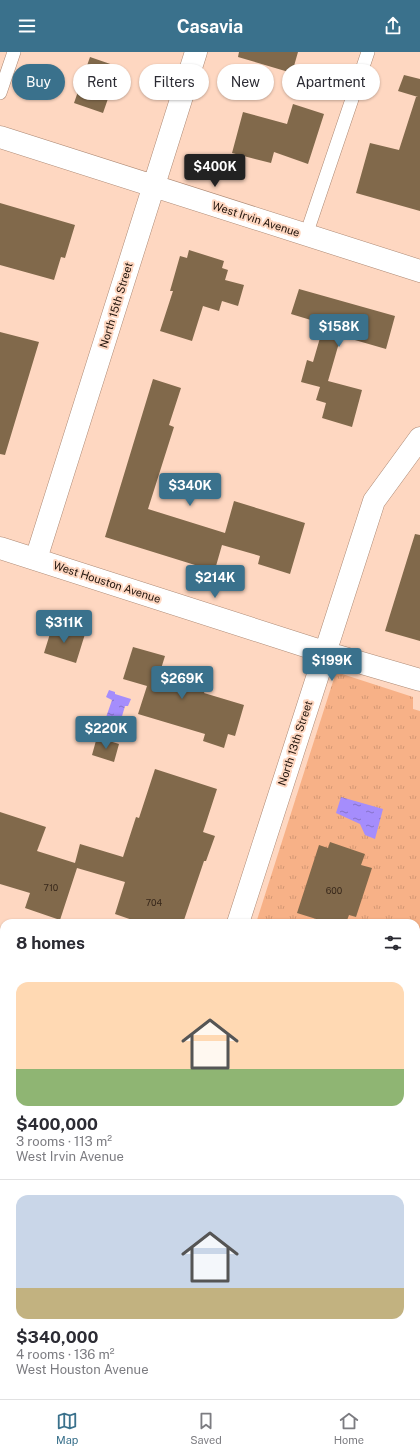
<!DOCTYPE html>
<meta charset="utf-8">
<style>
body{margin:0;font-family:"Public Sans",sans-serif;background:#f2f2f3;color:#2b2b33;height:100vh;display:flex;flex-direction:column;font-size:15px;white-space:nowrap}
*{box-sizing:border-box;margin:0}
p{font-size:13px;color:#7c7c81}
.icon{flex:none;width:22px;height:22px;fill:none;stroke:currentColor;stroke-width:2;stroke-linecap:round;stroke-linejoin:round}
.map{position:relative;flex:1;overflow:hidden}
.side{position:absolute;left:0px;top:867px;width:420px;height:480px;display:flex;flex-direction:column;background:#fff;border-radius:12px 12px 0 0;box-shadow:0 1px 3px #0004}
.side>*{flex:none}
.top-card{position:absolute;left:12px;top:12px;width:396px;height:36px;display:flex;gap:8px}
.price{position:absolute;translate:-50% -34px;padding:0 9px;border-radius:4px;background:#3a718c;color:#fff;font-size:13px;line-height:26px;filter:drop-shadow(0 1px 2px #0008)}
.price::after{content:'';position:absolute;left:50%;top:24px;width:12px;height:9px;margin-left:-6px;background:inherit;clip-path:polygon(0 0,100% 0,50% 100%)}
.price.current{background:#222;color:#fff}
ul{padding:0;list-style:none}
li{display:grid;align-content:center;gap:8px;height:212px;padding:0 16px}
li+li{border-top:1px solid #e1e1e2}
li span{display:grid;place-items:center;height:124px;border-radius:12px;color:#555}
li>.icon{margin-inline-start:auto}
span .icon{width:72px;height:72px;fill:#fffc;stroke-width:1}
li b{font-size:17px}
h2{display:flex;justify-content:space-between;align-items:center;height:48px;padding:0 16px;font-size:17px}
.chip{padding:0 14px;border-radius:18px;background:#fff;box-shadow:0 1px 3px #0004;font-size:14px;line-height:36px}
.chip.current{background:#3a718c;color:#fff}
header{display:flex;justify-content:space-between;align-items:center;height:52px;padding:0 16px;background:#3a718c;color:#fff;font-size:18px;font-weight:700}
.tab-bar{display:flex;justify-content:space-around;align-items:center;height:56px;border-top:1px solid #e1e1e2;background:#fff;font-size:11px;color:#7c7c81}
.tab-bar a{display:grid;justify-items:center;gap:2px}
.tab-bar .current{color:#3a718c}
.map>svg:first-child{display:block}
.grass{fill:url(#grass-tufts)}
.water{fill:url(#water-ripples)}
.building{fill:#81694b}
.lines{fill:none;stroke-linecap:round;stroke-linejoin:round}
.lane-casing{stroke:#ad8974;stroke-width:14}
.street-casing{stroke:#ad8974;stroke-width:23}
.lane{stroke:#fff;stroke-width:13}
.street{stroke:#fff;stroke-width:22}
.labels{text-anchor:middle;stroke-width:4;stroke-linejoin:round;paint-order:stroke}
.number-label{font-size:9px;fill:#38281b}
.street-label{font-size:11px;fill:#20130b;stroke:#fed7c1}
</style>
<header><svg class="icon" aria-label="menu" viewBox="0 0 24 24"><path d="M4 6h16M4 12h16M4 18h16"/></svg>Casavia<svg class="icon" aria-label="share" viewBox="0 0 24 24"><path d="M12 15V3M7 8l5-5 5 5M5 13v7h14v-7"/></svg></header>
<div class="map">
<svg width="420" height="1347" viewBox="0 0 420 1347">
<defs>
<pattern id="grass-tufts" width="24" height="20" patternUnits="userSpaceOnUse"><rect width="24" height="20" fill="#f7b187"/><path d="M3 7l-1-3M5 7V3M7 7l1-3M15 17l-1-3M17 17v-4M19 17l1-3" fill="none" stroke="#d39773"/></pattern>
<pattern id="water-ripples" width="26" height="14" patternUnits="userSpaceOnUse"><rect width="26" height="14" fill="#a58dfc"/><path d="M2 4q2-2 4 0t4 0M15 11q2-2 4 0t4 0" fill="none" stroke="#8672ca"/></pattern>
</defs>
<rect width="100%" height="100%" fill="#fed7c1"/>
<path class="grass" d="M 336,620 L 413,645 L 413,657 L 420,659 L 420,950 L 416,963 L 416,871 L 256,871 Z
M 420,998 L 420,1027 L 416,1026 L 416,1010 Z"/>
<path class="water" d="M 109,638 L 115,640 L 115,642 L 131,647 L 128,654 L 125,654 L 118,678 L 103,674 L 112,648 L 106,645 Z
M 341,745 L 383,757 L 375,787 L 365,783 L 360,772 L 336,761 Z"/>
<path class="building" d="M 239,0 L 298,0 L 292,21 L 238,5 Z
M 90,5 L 119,15 L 103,61 L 74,51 Z
M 404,23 L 420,27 L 420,159 L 356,141 L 370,91 L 399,98 L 416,45 L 418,45 L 398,39 Z
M 293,52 L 324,62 L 308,112 L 274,100 L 271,111 L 232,101 L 243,60 L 287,72 Z
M 0,151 L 75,173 L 65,206 L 61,205 L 54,228 L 0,213 Z
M 189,198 L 224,209 L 222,216 L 228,218 L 225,228 L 244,233 L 238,254 L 222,249 L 219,259 L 203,254 L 192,289 L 160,279 L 173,239 L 170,239 L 180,204 L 187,206 Z
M 299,237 L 395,264 L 386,297 L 341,284 L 328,329 L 362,338 L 352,375 L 322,366 L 326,351 L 316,348 L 320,335 L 301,330 L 307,308 L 313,310 L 324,272 L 291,262 Z
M 0,280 L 39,290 L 5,403 L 0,402 Z
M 153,327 L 181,336 L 169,373 L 174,375 L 148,457 L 225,481 L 234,449 L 305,471 L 290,522 L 258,512 L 260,504 L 222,493 L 212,528 L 192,523 L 195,513 L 105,485 Z
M 415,482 L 420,483 L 420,589 L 385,579 Z
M 53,572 L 85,582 L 76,611 L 44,601 Z
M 133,595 L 165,604 L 160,620 L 207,634 L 204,641 L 244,653 L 235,684 L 228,682 L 224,696 L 203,689 L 205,682 L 138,662 L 147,634 L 123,627 Z
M 97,685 L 119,692 L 114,710 L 92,703 Z
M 155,717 L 217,737 L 203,780 L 215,784 L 206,809 L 204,809 L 183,871 L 141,871 L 115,862 L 125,830 L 77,816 L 60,868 L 25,856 L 30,841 L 0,832 L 0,760 L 46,775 L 37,799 L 75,811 L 80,792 L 123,805 L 136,765 L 139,766 Z
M 330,790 L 365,802 L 361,813 L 372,816 L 356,865 L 349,863 L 346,871 L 329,871 L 297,861 L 319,793 L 328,796 Z"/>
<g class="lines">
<defs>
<path id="lane" d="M 0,41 L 14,0
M 306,183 L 368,0
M 416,987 L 420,973
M 301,1347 L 302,1343"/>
<path id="street" d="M 0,85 L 420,219
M 0,496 L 324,600 L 420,628
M 36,507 L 196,0
M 238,871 L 374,449 L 420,386
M 0,910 L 4,911
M 416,1041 L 420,1043
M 0,1328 L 4,1330
M 46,1343 L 58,1347
M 126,1347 L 127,1343"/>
</defs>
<use href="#lane" class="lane-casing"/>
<use href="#street" class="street-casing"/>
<use href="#lane" class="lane"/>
<use href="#street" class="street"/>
</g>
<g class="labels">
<g class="number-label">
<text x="51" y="839">710</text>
<text x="334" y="842">600</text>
<text x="154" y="854">704</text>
</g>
<g class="street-label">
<text transform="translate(256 167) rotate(18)" y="4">West Irvin Avenue</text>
<text transform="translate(116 253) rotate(-73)" y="4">North 15th Street</text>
<text transform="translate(107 530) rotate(18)" y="4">West Houston Avenue</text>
<text transform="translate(295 691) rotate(-72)" y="4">North 13th Street</text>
</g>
</g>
</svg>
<b class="price current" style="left:215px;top:136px">$400K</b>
<b class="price" style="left:339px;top:296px">$158K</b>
<b class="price" style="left:190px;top:455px">$340K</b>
<b class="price" style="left:215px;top:547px">$214K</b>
<b class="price" style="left:64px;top:592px">$311K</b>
<b class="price" style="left:332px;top:630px">$199K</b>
<b class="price" style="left:182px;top:648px">$269K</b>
<b class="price" style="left:106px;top:698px">$220K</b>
<div class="top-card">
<a class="chip current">Buy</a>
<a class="chip">Rent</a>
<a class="chip">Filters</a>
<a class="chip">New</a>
<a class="chip">Apartment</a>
</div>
<section class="side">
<h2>8 homes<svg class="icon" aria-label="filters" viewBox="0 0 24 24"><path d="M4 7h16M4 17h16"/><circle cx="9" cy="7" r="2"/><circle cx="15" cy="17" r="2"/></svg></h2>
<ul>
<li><span style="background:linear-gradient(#ffd9b3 70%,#8fb573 0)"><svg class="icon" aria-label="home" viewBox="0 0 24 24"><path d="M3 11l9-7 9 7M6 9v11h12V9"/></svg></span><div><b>$400,000</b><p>3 rooms · 113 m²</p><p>West Irvin Avenue</p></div></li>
<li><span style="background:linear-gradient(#c9d6e8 75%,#c2b280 0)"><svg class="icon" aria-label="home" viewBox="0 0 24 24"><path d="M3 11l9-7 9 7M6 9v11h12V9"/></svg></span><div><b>$340,000</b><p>4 rooms · 136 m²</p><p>West Houston Avenue</p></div></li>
</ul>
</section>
</div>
<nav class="tab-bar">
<a class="current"><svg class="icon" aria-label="map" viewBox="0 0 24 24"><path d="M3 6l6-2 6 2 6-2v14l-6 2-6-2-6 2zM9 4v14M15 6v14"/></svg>Map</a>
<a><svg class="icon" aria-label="saved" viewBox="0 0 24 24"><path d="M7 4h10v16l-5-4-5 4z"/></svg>Saved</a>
<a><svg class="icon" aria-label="home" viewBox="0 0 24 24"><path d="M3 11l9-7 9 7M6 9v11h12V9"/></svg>Home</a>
</nav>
